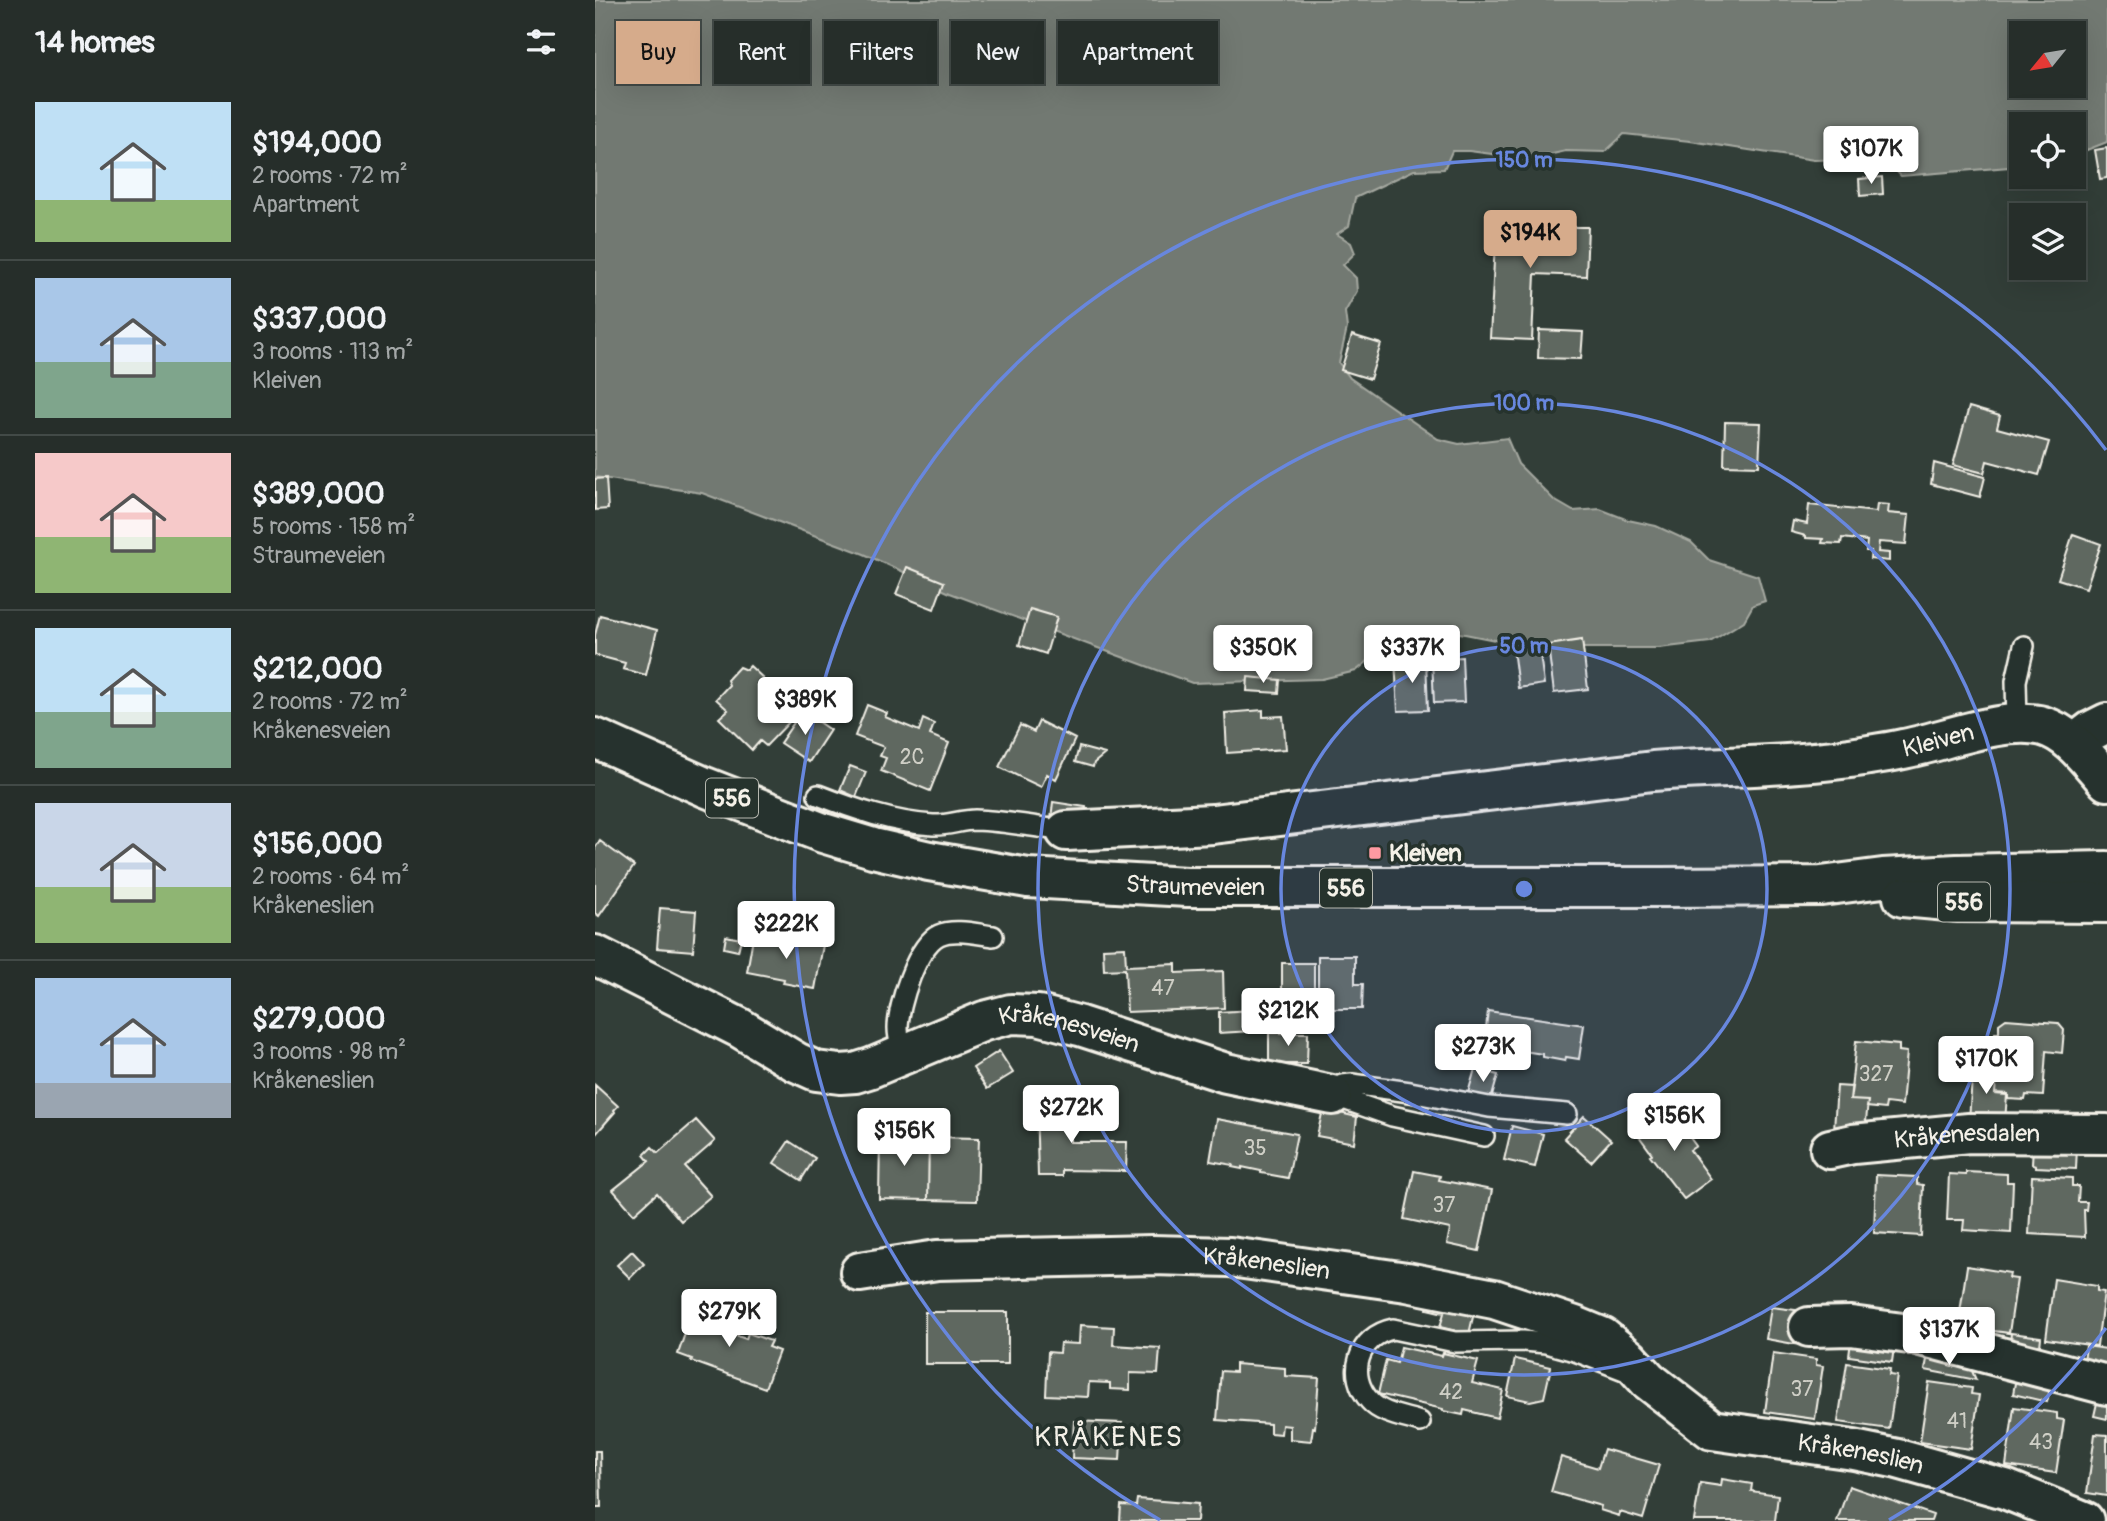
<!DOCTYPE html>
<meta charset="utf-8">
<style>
body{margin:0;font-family:Pangolin,sans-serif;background:#2e3632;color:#f1f3f6;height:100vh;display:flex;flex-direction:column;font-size:26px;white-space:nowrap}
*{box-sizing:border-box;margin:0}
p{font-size:23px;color:#a4a8a8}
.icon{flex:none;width:38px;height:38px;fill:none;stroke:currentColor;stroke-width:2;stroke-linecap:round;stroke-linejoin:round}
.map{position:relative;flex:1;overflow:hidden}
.details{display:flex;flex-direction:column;background:#262e2a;width:595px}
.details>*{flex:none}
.hud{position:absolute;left:21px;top:21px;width:665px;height:63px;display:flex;gap:14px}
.needle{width:46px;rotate:240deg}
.buttons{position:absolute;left:1414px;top:21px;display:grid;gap:14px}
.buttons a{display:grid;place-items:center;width:77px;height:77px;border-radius:0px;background:#262e2a;box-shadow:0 7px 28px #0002,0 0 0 2px #424a47;font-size:35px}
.price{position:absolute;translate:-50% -60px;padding:0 16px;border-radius:7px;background:#fff;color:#222;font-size:23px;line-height:46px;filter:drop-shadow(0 2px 4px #0008)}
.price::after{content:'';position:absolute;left:50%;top:42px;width:21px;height:16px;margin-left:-10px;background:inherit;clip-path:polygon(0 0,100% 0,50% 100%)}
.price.on{background:#d6ab8b;color:#111}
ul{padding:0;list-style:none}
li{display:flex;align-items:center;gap:21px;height:175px;padding:0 35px}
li+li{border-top:2px solid #424a47}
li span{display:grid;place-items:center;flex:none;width:196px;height:140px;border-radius:0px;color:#555}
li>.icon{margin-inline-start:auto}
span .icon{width:84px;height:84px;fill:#fffc;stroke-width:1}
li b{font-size:30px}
h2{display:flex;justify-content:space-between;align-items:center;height:84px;padding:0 35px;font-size:30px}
.chip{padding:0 24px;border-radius:0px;background:#262e2a;box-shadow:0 7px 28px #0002,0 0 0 2px #424a47;font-size:24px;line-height:63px}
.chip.on{background:#d6ab8b;color:#111}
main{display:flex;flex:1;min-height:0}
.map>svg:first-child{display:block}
.water{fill:#727972;stroke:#a6a9a1;stroke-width:2;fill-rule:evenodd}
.building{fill:#5f6861;stroke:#f4f1e8;stroke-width:2}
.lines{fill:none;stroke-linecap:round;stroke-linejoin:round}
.service-casing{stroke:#f4f1e8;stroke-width:24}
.minor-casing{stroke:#f4f1e8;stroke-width:44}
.primary-casing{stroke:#f4f1e8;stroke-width:44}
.service{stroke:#26332d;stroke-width:19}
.minor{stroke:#26332d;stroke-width:38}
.primary{stroke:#26332d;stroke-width:38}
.ring{fill:none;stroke:#6887de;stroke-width:3.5}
.poi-dot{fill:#ff9aa2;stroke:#26332d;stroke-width:2.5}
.labels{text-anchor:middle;stroke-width:7;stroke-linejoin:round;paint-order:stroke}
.number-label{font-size:21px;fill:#cfcfc6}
.shield{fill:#26332d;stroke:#b6b8b0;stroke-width:2}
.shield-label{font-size:23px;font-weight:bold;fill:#f4f1e8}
.street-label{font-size:24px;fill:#f4f1e8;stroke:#26332d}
.poi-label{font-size:24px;font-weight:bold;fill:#f4f1e8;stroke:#26332d;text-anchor:start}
.quarter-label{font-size:28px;letter-spacing:2px;fill:#f4f1e8;stroke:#26332d}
.centre{fill:#6887de;stroke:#26332d;stroke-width:3.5}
.ring-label{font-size:21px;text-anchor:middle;font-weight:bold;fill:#6887de;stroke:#26332d;stroke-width:7;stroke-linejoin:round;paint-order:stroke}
</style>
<main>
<section class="details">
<h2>14 homes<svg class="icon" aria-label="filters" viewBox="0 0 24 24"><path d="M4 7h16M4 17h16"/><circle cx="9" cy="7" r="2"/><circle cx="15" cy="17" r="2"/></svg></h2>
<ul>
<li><span style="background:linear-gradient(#bfe0f5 70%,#8fb573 0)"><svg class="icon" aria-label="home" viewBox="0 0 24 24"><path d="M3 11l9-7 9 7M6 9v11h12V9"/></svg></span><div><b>$194,000</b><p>2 rooms · 72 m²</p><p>Apartment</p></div></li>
<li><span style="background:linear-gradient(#a9c7e8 60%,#7fa58c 0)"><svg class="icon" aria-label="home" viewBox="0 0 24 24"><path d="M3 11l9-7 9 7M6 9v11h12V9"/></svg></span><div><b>$337,000</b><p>3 rooms · 113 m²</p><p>Kleiven</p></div></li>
<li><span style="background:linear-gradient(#f6c9c9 60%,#8fb573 0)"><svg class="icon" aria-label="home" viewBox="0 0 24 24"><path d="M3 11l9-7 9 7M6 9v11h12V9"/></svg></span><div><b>$389,000</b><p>5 rooms · 158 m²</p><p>Straumeveien</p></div></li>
<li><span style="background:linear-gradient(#bfe0f5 60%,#7fa58c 0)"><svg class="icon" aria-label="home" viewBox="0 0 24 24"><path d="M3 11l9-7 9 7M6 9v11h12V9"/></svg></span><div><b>$212,000</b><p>2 rooms · 72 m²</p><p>Kråkenesveien</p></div></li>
<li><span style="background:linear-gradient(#c9d6e8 60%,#8fb573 0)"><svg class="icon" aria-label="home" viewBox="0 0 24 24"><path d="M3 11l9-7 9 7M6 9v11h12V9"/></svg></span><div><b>$156,000</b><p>2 rooms · 64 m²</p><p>Kråkeneslien</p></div></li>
<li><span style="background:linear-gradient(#a9c7e8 75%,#9aa5b1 0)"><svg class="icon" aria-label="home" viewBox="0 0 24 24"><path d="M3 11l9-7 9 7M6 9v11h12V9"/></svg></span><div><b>$279,000</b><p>3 rooms · 98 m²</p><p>Kråkeneslien</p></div></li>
</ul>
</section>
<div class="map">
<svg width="1512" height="1521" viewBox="0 0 1512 1521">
<rect width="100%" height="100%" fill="#323e38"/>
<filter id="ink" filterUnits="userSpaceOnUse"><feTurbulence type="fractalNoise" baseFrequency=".0143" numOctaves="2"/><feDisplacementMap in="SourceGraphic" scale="14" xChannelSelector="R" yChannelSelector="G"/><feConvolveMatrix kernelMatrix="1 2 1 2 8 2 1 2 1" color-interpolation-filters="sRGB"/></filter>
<g filter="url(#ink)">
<path class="water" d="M 0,0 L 1512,0 L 1512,142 L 1479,155 L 1479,124 L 1426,124 L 1426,166 L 1306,176 L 1288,158 L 1219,160 L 1095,141 L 1029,134 L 1010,152 L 971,151 L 935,159 L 874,151 L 857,151 L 849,169 L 819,170 L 760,198 L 754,226 L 742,234 L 756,243 L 760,253 L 748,265 L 761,278 L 762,291 L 750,312 L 752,328 L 744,363 L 755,378 L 843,439 L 864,444 L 912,438 L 923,464 L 959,500 L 978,511 L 1005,509 L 1033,520 L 1061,526 L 1096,542 L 1114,560 L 1163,576 L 1170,601 L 1158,605 L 1149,621 L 1115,642 L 1064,648 L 922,648 L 905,641 L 865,633 L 799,639 L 761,671 L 727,679 L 597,683 L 355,593 L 269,554 L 107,493 L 0,477 ZM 1426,33 L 1479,33 L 1479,86 L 1426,86 Z"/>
<path class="building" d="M 1512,148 L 1512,178 L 1505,179 L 1500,150 Z
M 1287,177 L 1288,194 L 1265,196 L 1264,179 Z
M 925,221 L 974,224 L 974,227 L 993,227 L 991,276 L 940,274 L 937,340 L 895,338 L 901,223 L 925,224 Z
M 944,330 L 988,332 L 986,359 L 943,358 Z
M 757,335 L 786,344 L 775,379 L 746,370 Z
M 1374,407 L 1405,416 L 1402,428 L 1454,442 L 1444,475 L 1392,461 L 1389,473 L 1358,465 Z
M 1130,422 L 1166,423 L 1164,466 L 1129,465 Z
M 1339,463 L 1390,477 L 1385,497 L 1336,484 Z
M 11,478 L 13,509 L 0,510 L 0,479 Z
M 1282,504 L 1294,505 L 1293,513 L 1314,515 L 1311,544 L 1284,542 L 1283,552 L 1294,553 L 1294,561 L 1275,559 L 1276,551 L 1271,551 L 1272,541 L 1247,538 L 1246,544 L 1227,543 L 1228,539 L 1211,538 L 1211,536 L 1196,532 L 1198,521 L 1212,524 L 1214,505 L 1281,512 Z
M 1478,534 L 1506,544 L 1491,588 L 1463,579 Z
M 312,567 L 349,582 L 339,609 L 301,594 Z
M 435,609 L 462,617 L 451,654 L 424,645 Z
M 5,615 L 62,630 L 51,675 L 28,669 L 30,663 L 0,655 L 0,635 Z
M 987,640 L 993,689 L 959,693 L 953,645 Z
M 944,646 L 949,684 L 923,688 L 918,649 Z
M 867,657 L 869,702 L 839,703 L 837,659 Z
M 831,659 L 833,710 L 803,711 L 800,660 Z
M 155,666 L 168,678 L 165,682 L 181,698 L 184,694 L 200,709 L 196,713 L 200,716 L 171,746 L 165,741 L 157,750 L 124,718 L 133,710 L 121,699 L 134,685 L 132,680 L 144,667 L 151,670 Z
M 653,677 L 685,680 L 684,693 L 652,691 Z
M 272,705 L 292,713 L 290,717 L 324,731 L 328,719 L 339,724 L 335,735 L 354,743 L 335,791 L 286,771 L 291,758 L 285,756 L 289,747 L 260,736 Z
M 668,710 L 668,717 L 688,716 L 691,749 L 632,753 L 630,713 Z
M 207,711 L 235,730 L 214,762 L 185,743 Z
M 444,721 L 480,739 L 461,779 L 452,774 L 446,787 L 404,767 L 425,725 L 439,732 Z
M 484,747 L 510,754 L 499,763 L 498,767 L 480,762 Z
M 255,766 L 271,772 L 261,797 L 245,790 Z
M 458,802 L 491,807 L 489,823 L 456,819 Z
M 5,841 L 39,866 L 4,916 L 0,913 L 0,848 Z
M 65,908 L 101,911 L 98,951 L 62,948 Z
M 131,936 L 146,939 L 143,951 L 129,948 Z
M 158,937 L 195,944 L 196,939 L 228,945 L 220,989 L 188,983 L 189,979 L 152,972 Z
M 530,947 L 531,966 L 581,964 L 581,973 L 628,971 L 629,1008 L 532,1012 L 530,969 L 509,970 L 508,948 Z
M 723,956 L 760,956 L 760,984 L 768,984 L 767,1009 L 723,1009 L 723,993 L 719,993 L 719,1025 L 687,1025 L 687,963 L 719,963 L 719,987 L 723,987 Z
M 657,1010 L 658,1031 L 624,1033 L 624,1012 Z
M 893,1011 L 989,1025 L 984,1059 L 971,1057 L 970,1061 L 948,1057 L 948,1054 L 889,1045 Z
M 1411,1019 L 1463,1023 L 1469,1030 L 1467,1053 L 1451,1051 L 1448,1096 L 1431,1095 L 1430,1100 L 1413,1099 L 1413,1094 L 1400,1093 L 1402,1068 L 1398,1068 L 1400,1033 L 1404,1033 L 1404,1024 Z
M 674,1033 L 713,1033 L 712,1064 L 674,1064 Z
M 1261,1041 L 1304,1045 L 1304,1051 L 1312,1052 L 1307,1105 L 1291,1103 L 1290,1109 L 1272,1107 L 1273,1101 L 1255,1100 Z
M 404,1051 L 418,1073 L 392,1089 L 378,1068 Z
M 1378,1066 L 1402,1068 L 1400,1094 L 1412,1095 L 1410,1121 L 1374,1119 Z
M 880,1069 L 903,1075 L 896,1100 L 873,1093 Z
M 0,1085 L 23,1106 L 19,1110 L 20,1112 L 0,1135 Z
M 1242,1086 L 1257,1087 L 1255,1100 L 1273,1101 L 1270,1132 L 1239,1129 Z
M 441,1101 L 475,1101 L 475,1142 L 532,1142 L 531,1171 L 467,1170 L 467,1176 L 443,1176 Z
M 1073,1108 L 1101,1146 L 1095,1150 L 1116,1179 L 1089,1199 L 1055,1155 L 1057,1154 L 1041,1132 Z
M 728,1109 L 762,1117 L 759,1143 L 722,1136 Z
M 989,1116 L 1016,1140 L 996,1162 L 969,1138 Z
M 622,1119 L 702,1134 L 693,1178 L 666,1173 L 666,1171 L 647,1167 L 647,1169 L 637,1167 L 638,1165 L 615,1161 Z
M 101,1120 L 120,1141 L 90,1167 L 116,1196 L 86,1221 L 62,1193 L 39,1214 L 18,1190 L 54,1161 L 49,1155 L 57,1147 L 63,1153 Z
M 917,1126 L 948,1134 L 940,1167 L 909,1160 Z
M 285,1136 L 334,1137 L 333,1200 L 284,1199 Z
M 334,1137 L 384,1138 L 382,1201 L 333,1200 Z
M 194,1141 L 220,1158 L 206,1180 L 179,1163 Z
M 1438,1145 L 1482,1147 L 1481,1169 L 1441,1167 L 1441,1165 L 1437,1164 Z
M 819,1171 L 845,1176 L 844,1180 L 897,1190 L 884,1251 L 852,1244 L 855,1229 L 809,1219 Z
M 1371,1172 L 1412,1174 L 1412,1182 L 1418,1182 L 1416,1233 L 1368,1230 L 1369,1220 L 1352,1220 L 1354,1174 L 1371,1175 Z
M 1281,1175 L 1322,1177 L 1322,1184 L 1328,1185 L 1326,1236 L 1279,1233 Z
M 1437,1176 L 1477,1178 L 1477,1186 L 1484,1186 L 1483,1202 L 1492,1202 L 1491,1210 L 1489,1210 L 1490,1237 L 1434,1234 Z
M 37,1251 L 49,1264 L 35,1278 L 22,1265 Z
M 1372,1266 L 1415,1273 L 1414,1278 L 1422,1279 L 1414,1333 L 1363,1326 Z
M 1459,1279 L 1502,1286 L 1502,1291 L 1509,1292 L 1502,1346 L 1451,1339 Z
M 835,1295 L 881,1304 L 874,1334 L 845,1327 L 849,1313 L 832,1309 Z
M 1176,1307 L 1209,1311 L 1205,1345 L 1171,1339 Z
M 115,1310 L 148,1322 L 142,1336 L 151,1339 L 153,1333 L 176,1341 L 173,1347 L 184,1351 L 170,1388 L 96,1361 L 97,1359 L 83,1354 L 96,1316 L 110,1322 Z
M 330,1312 L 413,1312 L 413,1364 L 330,1364 Z
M 485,1325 L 519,1327 L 518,1345 L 565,1348 L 563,1374 L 535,1373 L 535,1390 L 515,1389 L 515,1383 L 494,1382 L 493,1397 L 451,1395 L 453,1352 L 464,1353 L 465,1343 L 484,1344 Z
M 1416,1333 L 1446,1337 L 1444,1356 L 1414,1353 Z
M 1257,1334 L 1300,1340 L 1297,1362 L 1254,1356 Z
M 1491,1346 L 1512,1349 L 1512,1372 L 1488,1369 Z
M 806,1347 L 847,1356 L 848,1353 L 883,1361 L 877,1383 L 908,1390 L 902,1418 L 869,1410 L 868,1415 L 848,1411 L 848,1409 L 783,1394 L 791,1360 L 802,1363 Z
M 1178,1353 L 1221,1359 L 1221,1365 L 1228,1366 L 1220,1419 L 1170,1412 Z
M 1333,1354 L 1373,1362 L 1381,1380 L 1330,1370 Z
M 920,1359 L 956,1367 L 949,1398 L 935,1401 L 912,1396 Z
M 1252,1363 L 1295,1369 L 1294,1375 L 1302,1376 L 1294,1429 L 1243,1422 Z
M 640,1364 L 690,1368 L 690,1376 L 724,1378 L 720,1428 L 718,1427 L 716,1441 L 695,1439 L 695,1426 L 687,1425 L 686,1434 L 675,1433 L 675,1424 L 622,1420 L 626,1371 L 640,1372 Z
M 1422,1372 L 1457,1380 L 1452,1402 L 1418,1394 Z
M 1334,1382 L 1377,1388 L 1376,1394 L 1384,1395 L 1376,1449 L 1325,1442 Z
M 1504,1394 L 1512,1396 L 1512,1419 L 1499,1416 Z
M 1419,1407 L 1462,1413 L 1462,1419 L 1469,1420 L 1461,1473 L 1411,1466 Z
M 479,1421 L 527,1423 L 525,1460 L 477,1458 Z
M 1500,1434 L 1512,1435 L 1512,1496 L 1492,1493 Z
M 1009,1449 L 1064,1465 L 1048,1519 L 1025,1512 L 1024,1516 L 1005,1510 L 1006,1506 L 956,1492 L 966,1457 L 1003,1468 Z
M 0,1451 L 5,1451 L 6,1507 L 0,1507 Z
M 1127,1479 L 1157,1484 L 1156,1491 L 1183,1495 L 1180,1521 L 1099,1521 L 1105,1483 L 1126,1486 Z
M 1254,1486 L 1338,1515 L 1336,1521 L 1242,1521 Z
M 542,1499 L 603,1504 L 602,1521 L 525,1521 L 526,1505 L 541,1506 Z"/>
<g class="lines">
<defs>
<path id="service" d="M 1422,723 L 1421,681 L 1429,646
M 223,795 C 259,809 299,823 338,825 C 352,826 366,820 380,820 C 410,821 441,827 471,831
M 308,1055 C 306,1046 303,1038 303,1028 C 303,1006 322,945 344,935 C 359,928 382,934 398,936
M 889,1136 L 797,1116 L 737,1095 L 739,1090 L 747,1085 L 757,1084 L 815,1092 L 894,1107 L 972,1114
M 825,1422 C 810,1417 786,1414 775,1401 C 751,1375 763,1336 798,1329 L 860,1342 L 928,1341 L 951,1343 L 980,1351 L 1029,1370"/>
<g id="minor">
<path d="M 1479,744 L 1496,731 L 1512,723"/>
<path id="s1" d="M 471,831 L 618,824 L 1058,771 C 1124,766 1190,767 1255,758 C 1272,755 1290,753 1308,749 C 1347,742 1410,716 1448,726 C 1476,734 1494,761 1512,781"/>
<path id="s2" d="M 0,955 L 145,1028 L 201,1062 L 221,1071 L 245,1074 L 260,1073 L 276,1068 L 389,1021 L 416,1014 L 443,1015 L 485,1026 L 631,1073 L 737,1095"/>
<path id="s3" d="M 1235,1149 L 1258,1144 L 1374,1133 L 1512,1134"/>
<path id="s4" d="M 265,1272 L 342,1260 L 557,1255 L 635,1257 L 812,1282 L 899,1299 L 980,1326 L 1007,1337 L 1034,1359 L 1053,1380 L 1117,1430 L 1259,1450 L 1303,1459 L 1410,1489 L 1489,1521"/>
<path d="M 1214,1327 L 1256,1326 L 1322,1335 L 1512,1385"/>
</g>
<g id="primary">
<path id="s5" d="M 0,738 L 110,787 L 228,833 L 278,848 L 334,861 L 433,878 L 592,887 L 1066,887 L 1226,886 L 1288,878 L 1362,874 L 1512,871"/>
<path d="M 1308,897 L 1364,902 L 1512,903"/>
</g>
</defs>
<use href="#service" class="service-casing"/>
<use href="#minor" class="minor-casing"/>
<use href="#primary" class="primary-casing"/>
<use href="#service" class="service"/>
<use href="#minor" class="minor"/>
<use href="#primary" class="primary"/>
</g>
</g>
<circle cx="929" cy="889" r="243" fill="#6887de" fill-opacity=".12"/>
<g class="ring">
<circle cx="929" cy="889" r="243"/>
<circle cx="929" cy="889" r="486"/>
<path d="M1511 1328A729 729 0 0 1 1294 1520M565 1520A729 729 0 1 1 1511 450"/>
</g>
<rect class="poi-dot" x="773" y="846" width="14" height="14" rx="3.5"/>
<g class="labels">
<g class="number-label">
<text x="317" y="764">2C</text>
<text x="568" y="995">47</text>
<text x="1281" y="1081">327</text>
<text x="660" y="1155">35</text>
<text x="849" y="1212">37</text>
<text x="1207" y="1396">37</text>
<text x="856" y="1399">42</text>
<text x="1362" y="1428">41</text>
<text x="1446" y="1449">43</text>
</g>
<g class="shield">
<rect x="111" y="778.5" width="52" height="39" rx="5"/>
<rect x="725" y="868.5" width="52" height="39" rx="5"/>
<rect x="1343" y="882.5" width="52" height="39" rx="5"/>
</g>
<g class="shield-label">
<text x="137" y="806">556</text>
<text x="751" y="896">556</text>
<text x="1369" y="910">556</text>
</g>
<g class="street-label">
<text dy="8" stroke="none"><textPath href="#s1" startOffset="878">Kleiven</textPath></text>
<text dy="8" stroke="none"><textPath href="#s5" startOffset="625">Straumeveien</textPath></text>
<text dy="8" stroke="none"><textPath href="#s2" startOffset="516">Kråkenesveien</textPath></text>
<text dy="8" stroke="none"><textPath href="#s3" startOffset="138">Kråkenesdalen</textPath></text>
<text dy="8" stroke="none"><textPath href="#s4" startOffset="408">Kråkeneslien</textPath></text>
<text dy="8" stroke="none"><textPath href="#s4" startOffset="1048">Kråkeneslien</textPath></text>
</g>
<g class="poi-label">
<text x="794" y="861">Kleiven</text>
</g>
<g class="quarter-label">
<text x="514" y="1446">KRÅKENES</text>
</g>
</g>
<circle cx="929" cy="889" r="10" class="centre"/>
<g class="ring-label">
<text x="929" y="167">150 m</text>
<text x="929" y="410">100 m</text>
<text x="929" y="653">50 m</text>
</g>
</svg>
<div class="buttons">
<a><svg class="needle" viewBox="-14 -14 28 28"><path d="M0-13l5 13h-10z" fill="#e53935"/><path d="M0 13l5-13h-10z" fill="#a4a8a8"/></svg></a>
<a><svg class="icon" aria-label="locate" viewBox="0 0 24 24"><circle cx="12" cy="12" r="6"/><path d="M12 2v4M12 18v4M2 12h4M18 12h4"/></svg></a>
<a><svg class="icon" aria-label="layers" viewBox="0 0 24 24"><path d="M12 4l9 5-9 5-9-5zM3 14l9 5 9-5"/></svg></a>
</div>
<b class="price" style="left:1276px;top:186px">$107K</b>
<b class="price on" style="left:935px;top:270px">$194K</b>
<b class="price" style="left:668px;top:685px">$350K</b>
<b class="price" style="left:817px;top:685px">$337K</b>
<b class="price" style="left:210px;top:737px">$389K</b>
<b class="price" style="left:191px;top:961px">$222K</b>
<b class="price" style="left:693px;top:1048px">$212K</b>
<b class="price" style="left:888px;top:1084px">$273K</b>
<b class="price" style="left:1391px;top:1096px">$170K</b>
<b class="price" style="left:476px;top:1145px">$272K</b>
<b class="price" style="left:1079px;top:1153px">$156K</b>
<b class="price" style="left:309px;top:1168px">$156K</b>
<b class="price" style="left:134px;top:1349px">$279K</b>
<b class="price" style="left:1354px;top:1367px">$137K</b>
<div class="hud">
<a class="chip on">Buy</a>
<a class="chip">Rent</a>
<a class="chip">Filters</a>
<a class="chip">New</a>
<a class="chip">Apartment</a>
</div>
</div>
</main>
